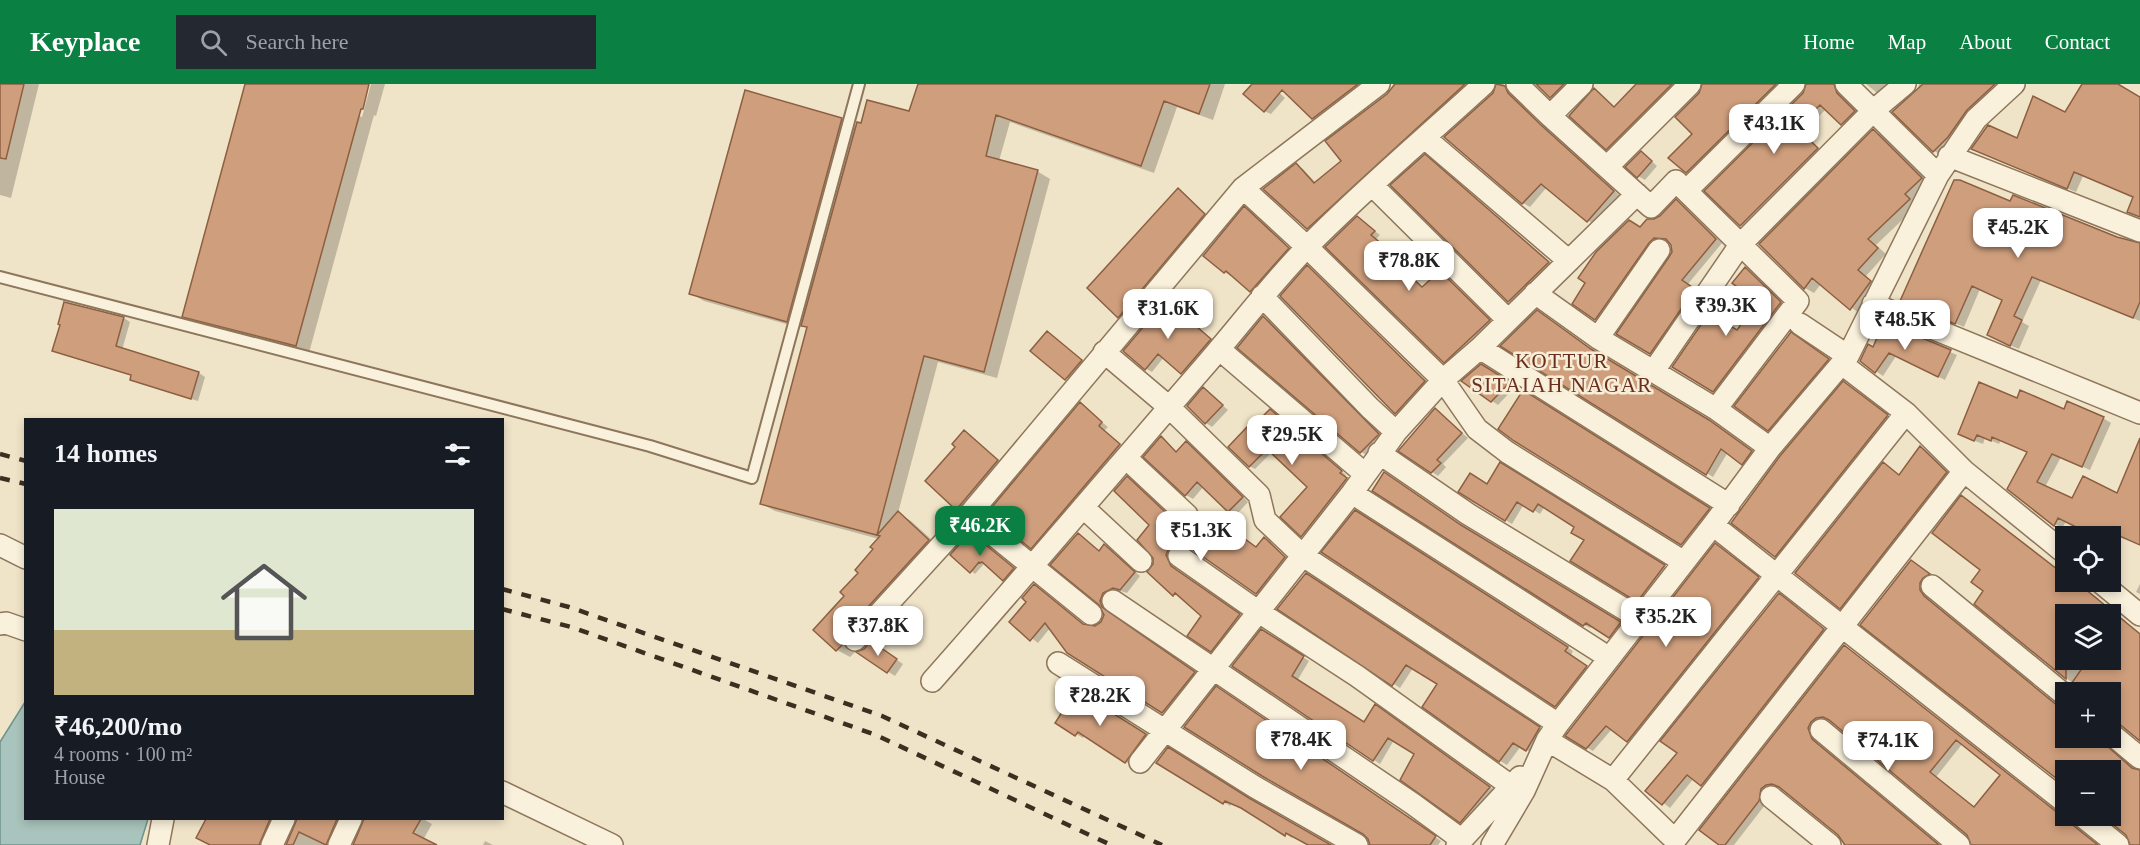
<!DOCTYPE html>
<meta charset="utf-8">
<style>
body{margin:0;font-family:Georgia,serif;background:#242831;color:#f1f3f6;height:100vh;display:flex;flex-direction:column;font-size:22px;white-space:nowrap}
*{box-sizing:border-box;margin:0}
p{font-size:20px;color:#9ea1a6}
.icon{flex:none;width:33px;height:33px;fill:none;stroke:currentColor;stroke-width:2;stroke-linecap:round;stroke-linejoin:round}
.map{position:relative;flex:1;overflow:hidden}
.sheet{position:absolute;left:24px;top:334px;width:480px;height:402px;display:flex;flex-direction:column;background:#171b24;border-radius:0px;box-shadow:0 3px 9px #0003}
.sheet>*{flex:none}
.buttons{position:absolute;left:2055px;top:442px;display:grid;gap:12px}
.buttons a{display:grid;place-items:center;width:66px;height:66px;border-radius:0px;background:#171b24;box-shadow:0 3px 9px #0003;font-size:30px}
.price{position:absolute;translate:-50% -51px;padding:0 14px;border-radius:12px;background:#fff;color:#222;font-size:20px;line-height:39px;filter:drop-shadow(0 2px 3px #0008)}
.price::after{content:'';position:absolute;left:50%;top:36px;width:18px;height:14px;margin-left:-9px;background:inherit;clip-path:polygon(0 0,100% 0,50% 100%)}
.price.current{background:#0b8043;color:#fff}
ul{padding:0;list-style:none}
li{display:grid;align-content:center;gap:12px;height:318px;padding:0 30px}
li+li{border-top:2px solid #363941}
li span{display:grid;place-items:center;height:186px;border-radius:0px;color:#555}
li>.icon{margin-inline-start:auto}
span .icon{width:108px;height:108px;fill:#fffc;stroke-width:1}
li b{font-size:26px}
h2{display:flex;justify-content:space-between;align-items:center;height:72px;padding:0 30px;font-size:26px}
header{display:flex;align-items:center;gap:36px;box-sizing:border-box;height:84px;padding:0 30px;background:#0b8043;color:#fff}
header strong{font-size:28px}
nav{display:flex;gap:33px;margin-inline-start:auto;font-size:21px}
.search{width:420px;height:54px;background:#242831;display:flex;align-items:center;gap:15px;box-sizing:border-box;padding:0 21px;border-radius:0px;color:#9ea1a6;font-size:22px}
.map>svg:first-child{display:block}
.water{fill:#a9c4bc;stroke:#6f938a;stroke-width:1.5}
.shadow{fill:#0003;fill-rule:evenodd}
.building{fill:#cf9f7d;stroke:#8d5f41;stroke-width:1.5;fill-rule:evenodd}
.lines{fill:none;stroke-linecap:round;stroke-linejoin:round}
.service-casing{stroke:#8d765c;stroke-width:14}
.minor-casing{stroke:#8d765c;stroke-width:24}
.service{stroke:#faf1dc;stroke-width:10}
.minor{stroke:#faf1dc;stroke-width:21}
.rail{stroke:#3d2e20;stroke-width:4.5;stroke-dasharray:10 10;stroke-linecap:butt}
.labels{text-anchor:middle;stroke-width:5;stroke-linejoin:round;paint-order:stroke}
.neighbourhood-label{font-size:21px;letter-spacing:1.5px;fill:#6b2e1e;stroke:#f7eed8}
</style>
<header>
<strong>Keyplace</strong>
<div class="search"><svg class="icon" aria-label="search" viewBox="0 0 24 24"><circle cx="10" cy="10" r="6"/><path d="M15 15l6 6"/></svg>Search here</div>
<nav><a>Home</a><a>Map</a><a>About</a><a>Contact</a></nav>
</header>
<div class="map">
<svg width="2140" height="761" viewBox="0 0 2140 761">
<rect width="100%" height="100%" fill="#f0e4c8"/>
<path class="water" d="M 25,618 L 26,735 L 148,735 L 140,761 L 0,761 L 0,658 Z"/>
<path class="shadow" d="M 0,0 L 39,0 L 11,114 L 0,111 Z
M 248,0 L 368,0 L 359,32 L 362,33 L 371,0 L 385,0 L 376,32 L 374,31 L 309,269 L 197,239 L 184,232 Z
M 920,0 L 1225,0 L 1213,36 L 1177,23 L 1154,89 L 1010,38 L 999,77 L 1037,87 L 1050,95 L 997,294 L 938,278 L 898,429 L 911,437 L 941,464 L 855,562 L 856,567 L 850,573 L 837,566 L 846,512 L 876,465 L 879,455 L 775,427 L 762,420 L 808,244 L 801,240 L 800,244 L 704,217 L 690,209 L 842,35 L 856,44 L 910,29 Z
M 1254,0 L 1270,0 L 1285,14 L 1271,30 L 1264,27 Z
M 1286,0 L 1372,0 L 1320,38 L 1313,34 Z
M 1393,0 L 1476,0 L 1314,148 L 1308,144 L 1296,81 L 1303,85 L 1316,99 L 1344,78 L 1392,5 Z
M 1497,0 L 1503,0 L 1511,7 L 1515,14 L 1548,47 L 1620,112 L 1594,141 L 1547,103 L 1530,123 L 1523,119 L 1446,53 L 1494,10 L 1498,4 Z
M 1538,0 L 1574,0 L 1557,17 Z
M 1638,0 L 1682,0 L 1614,68 L 1607,64 L 1594,6 L 1615,24 Z
M 1704,0 L 1786,0 L 1693,92 L 1687,88 Z
M 1808,0 L 1840,0 L 1840,9 L 1861,31 L 1848,44 L 1826,25 L 1803,49 L 1823,69 L 1748,145 L 1741,141 L 1706,107 L 1804,10 Z
M 1866,0 L 1896,0 L 1881,12 Z
M 1919,0 L 2005,0 L 1940,70 L 1934,67 L 1918,6 Z
M 2084,0 L 2115,0 L 2140,15 L 2140,134 L 2129,128 L 2135,114 L 2083,92 L 2076,108 L 1982,69 L 2017,56 L 2066,30 Z
M 1873,47 L 1883,52 L 1931,99 L 1913,116 L 1918,121 L 1876,161 L 1886,170 L 1866,192 L 1879,203 L 1860,230 L 1821,200 L 1814,209 L 1805,204 Z
M 1647,73 L 1657,82 L 1645,96 L 1638,92 Z
M 1431,76 L 1554,183 L 1515,221 L 1509,217 L 1393,101 Z
M 1956,95 L 2010,119 L 2140,161 L 2140,237 L 2041,196 L 2022,238 L 2029,242 L 2019,265 L 1997,256 L 2004,216 L 1980,205 L 1964,243 L 1902,217 Z
M 1178,106 L 1185,110 L 1210,135 L 1125,236 L 1119,232 Z
M 1677,117 L 1683,121 L 1722,159 L 1688,200 L 1700,210 L 1657,273 L 1618,250 L 1673,168 L 1670,158 L 1661,157 L 1602,239 L 1596,235 L 1641,145 L 1661,133 Z
M 1245,124 L 1294,168 L 1257,211 L 1232,191 L 1231,192 L 1224,188 Z
M 1357,134 L 1380,151 L 1376,155 L 1404,179 L 1401,183 L 1424,204 L 1440,189 L 1446,192 L 1495,240 L 1450,281 L 1444,277 Z
M 1308,183 L 1429,300 L 1401,332 L 1396,329 Z
M 1746,185 L 1786,222 L 1719,310 L 1674,283 L 1737,248 L 1759,218 Z
M 1166,218 L 1217,259 L 1188,292 L 1164,273 L 1152,288 L 1145,284 Z
M 65,219 L 124,234 L 130,238 L 122,266 L 199,289 L 205,293 L 198,317 L 138,299 L 132,295 L 133,292 L 61,270 L 54,266 Z
M 1264,234 L 1270,237 L 1385,354 L 1367,371 L 1361,368 Z
M 1885,240 L 1957,271 L 1945,296 L 1896,272 L 1883,292 L 1861,277 L 1874,265 Z
M 1047,249 L 1088,281 L 1073,298 L 1032,266 Z
M 1797,254 L 1834,279 L 1775,349 L 1769,345 Z
M 1503,262 L 1598,270 L 1716,341 L 1758,371 L 1749,383 L 1728,368 L 1713,393 Z
M 1481,282 L 1515,303 L 1498,321 L 1492,317 Z
M 1850,303 L 1893,336 L 1782,476 L 1775,472 Z
M 1204,305 L 1228,326 L 1212,343 L 1206,339 Z
M 1523,308 L 1715,429 L 1688,464 L 1515,356 Z
M 2017,316 L 2103,334 L 2111,339 L 2090,386 L 2061,373 L 2045,403 L 2072,416 L 2118,411 L 2140,356 L 2140,460 L 2107,447 L 2104,453 L 2098,453 L 2066,437 L 2062,445 L 2009,405 L 2029,368 L 2001,356 L 1999,360 L 1985,354 L 1983,360 L 1967,354 Z
M 1080,320 L 1108,343 L 1104,347 L 1126,365 L 1038,467 L 1031,463 Z
M 1435,326 L 1468,354 L 1443,380 L 1446,383 L 1438,392 L 1432,388 Z
M 1276,330 L 1346,391 L 1345,393 L 1352,399 L 1308,455 L 1282,433 L 1309,403 L 1272,368 L 1255,385 L 1249,382 L 1251,347 Z
M 965,348 L 1004,381 L 964,428 L 927,397 L 957,363 Z
M 1161,354 L 1178,369 L 1186,359 L 1193,363 L 1248,418 L 1236,431 L 1204,402 L 1193,415 L 1186,411 L 1145,373 Z
M 1921,363 L 1927,367 L 1953,393 L 1847,527 L 1841,523 L 1900,392 Z
M 1500,380 L 1670,486 L 1644,520 L 1572,477 L 1586,456 L 1577,443 L 1545,422 L 1540,430 L 1524,420 L 1512,440 L 1460,407 L 1487,402 Z
M 1127,394 L 1182,444 L 1198,454 L 1217,435 L 1257,465 L 1265,455 L 1291,477 L 1263,513 L 1192,464 L 1181,463 L 1172,476 L 1177,487 L 1245,535 L 1218,570 L 1211,566 L 1203,531 L 1181,513 L 1174,510 L 1149,488 L 1155,481 L 1151,441 Z
M 1361,431 L 1573,567 L 1571,571 L 1592,587 L 1562,625 L 1556,622 Z
M 1468,446 L 1626,543 L 1616,556 L 1592,542 L 1590,544 L 1584,541 Z
M 975,453 L 1017,487 L 1008,498 L 984,480 L 975,490 L 971,487 Z
M 1105,462 L 1140,492 L 1127,509 L 1121,507 L 1109,513 L 1106,521 L 1108,528 L 1200,592 L 1169,632 L 1068,568 L 1050,544 L 1038,559 L 1011,538 L 1028,518 L 1088,546 L 1102,540 L 1105,531 L 1100,509 L 1100,468 Z
M 1722,465 L 1764,498 L 1634,660 L 1612,645 L 1593,667 L 1567,652 Z
M 1918,482 L 1935,494 L 1926,504 L 1926,511 L 1931,517 L 2063,626 L 2066,654 L 2105,654 L 2104,658 L 2108,664 L 2140,688 L 2140,761 L 2131,761 L 2132,757 L 2127,750 L 2105,732 L 2110,732 L 2110,687 L 1862,540 Z
M 1313,495 L 1546,649 L 1533,670 L 1521,662 L 1507,681 L 1500,677 L 1439,600 L 1413,584 L 1400,604 L 1279,524 Z
M 2066,498 L 2074,498 L 2099,515 L 2098,516 L 2126,537 L 2125,538 L 2140,550 L 2140,656 L 2119,640 L 2110,642 L 2110,609 L 2079,609 L 2075,601 L 1976,520 ZM 2066,531 L 2110,531 L 2110,576 L 2066,576 Z
M 2140,500 L 2140,510 L 2136,508 Z
M 1786,515 L 1830,550 L 1709,704 L 1694,694 L 1670,724 L 1648,707 L 1679,669 Z
M 1268,550 L 1309,577 L 1297,597 L 1365,640 L 1382,626 L 1496,707 L 1467,741 L 1461,738 L 1416,670 L 1394,656 L 1380,680 L 1234,582 Z
M 878,563 L 903,580 L 895,592 L 859,569 Z
M 1845,563 L 2060,731 L 2076,737 L 2081,747 L 2098,761 L 1972,761 L 1973,757 L 1968,750 L 1831,636 L 1823,637 L 1815,655 L 1819,661 L 1939,761 L 1843,761 L 1844,757 L 1839,750 L 1780,704 L 1774,704 L 1765,721 L 1734,761 L 1721,761 L 1701,746 ZM 1963,659 L 2002,691 L 1975,724 L 1936,693 Z
M 1077,608 L 1152,654 L 1132,682 L 1085,651 L 1083,654 L 1057,639 Z
M 1222,608 L 1441,757 L 1438,761 L 1370,761 L 1370,754 Z
M 1158,678 L 1254,719 L 1328,761 L 1310,761 L 1293,751 L 1292,754 L 1247,726 L 1232,719 L 1230,722 Z
M 207,735 L 283,735 L 272,761 L 211,761 L 198,754 Z
M 298,735 L 342,735 L 326,761 L 287,761 Z
M 365,735 L 423,735 L 432,740 L 423,756 L 433,761 L 355,761 Z
M 485,757 L 493,761 L 483,761 Z"/>
<path class="building" d="M 0,0 L 24,0 L 6,75 L 0,74 Z
M 245,0 L 369,0 L 363,25 L 361,25 L 296,262 L 182,233 Z
M 918,0 L 1210,0 L 1199,30 L 1164,17 L 1141,82 L 996,31 L 986,72 L 1038,86 L 984,288 L 924,272 L 877,451 L 898,427 L 929,456 L 846,547 L 842,554 L 843,560 L 836,567 L 813,546 L 844,512 L 840,508 L 858,489 L 855,486 L 873,465 L 870,463 L 880,452 L 760,420 L 807,243 L 801,242 L 857,38 L 861,39 L 867,16 L 909,27 Z
M 1252,0 L 1358,0 L 1312,35 L 1282,6 L 1264,28 L 1243,10 Z
M 1395,0 L 1465,0 L 1307,145 L 1263,105 L 1296,79 L 1314,99 L 1341,77 L 1325,57 L 1387,10 Z
M 1496,0 L 1505,2 L 1508,9 L 1541,41 L 1614,107 L 1587,138 L 1541,100 L 1522,120 L 1444,53 L 1493,9 Z
M 1536,0 L 1564,0 L 1550,14 Z
M 1636,0 L 1672,0 L 1606,66 L 1569,32 L 1594,4 L 1614,23 Z
M 1702,0 L 1776,0 L 1686,89 L 1668,74 L 1692,50 L 1675,33 L 1699,9 Z
M 1806,0 L 1834,0 L 1837,9 L 1855,27 L 1841,41 L 1820,21 L 1797,44 L 1818,64 L 1740,142 L 1704,107 L 1803,9 Z
M 1923,0 L 1995,0 L 1967,26 L 1948,53 L 1933,68 L 1892,28 Z
M 2082,0 L 2118,0 L 2140,13 L 2140,133 L 2127,128 L 2133,113 L 2074,88 L 2067,105 L 1971,65 L 1988,41 L 2017,54 L 2033,12 L 2065,28 Z
M 745,6 L 842,34 L 787,238 L 689,210 Z
M 1873,45 L 1922,94 L 1905,110 L 1910,115 L 1868,155 L 1878,164 L 1858,186 L 1871,197 L 1850,226 L 1812,194 L 1804,205 L 1759,160 Z
M 1641,67 L 1652,77 L 1637,94 L 1625,83 Z
M 1425,70 L 1549,178 L 1508,218 L 1390,101 Z
M 1954,96 L 1960,96 L 2010,117 L 2013,111 L 2117,153 L 2140,159 L 2140,218 L 2133,234 L 2032,193 L 2014,232 L 2022,236 L 2010,262 L 1987,251 L 2002,216 L 1972,202 L 1955,240 L 1900,217 Z
M 1178,104 L 1205,130 L 1118,234 L 1087,204 Z
M 1676,115 L 1716,155 L 1682,196 L 1695,205 L 1650,270 L 1616,250 L 1669,173 L 1672,168 L 1671,161 L 1666,155 L 1654,154 L 1649,159 L 1595,236 L 1572,220 L 1585,199 L 1578,194 L 1596,168 L 1629,136 L 1640,143 L 1647,135 L 1654,135 L 1660,132 Z
M 1244,122 L 1289,164 L 1250,208 L 1226,187 L 1224,189 L 1203,172 Z
M 1357,132 L 1375,147 L 1371,151 L 1400,175 L 1396,179 L 1422,203 L 1440,187 L 1490,236 L 1444,279 L 1325,163 Z
M 1307,181 L 1425,297 L 1395,330 L 1280,212 Z
M 1745,183 L 1781,218 L 1713,308 L 1672,283 L 1709,229 L 1737,246 L 1757,218 L 1732,199 Z
M 1166,216 L 1211,255 L 1181,290 L 1158,270 L 1145,286 L 1123,267 Z
M 64,218 L 124,233 L 116,262 L 199,288 L 191,315 L 130,296 L 131,291 L 52,267 L 60,241 L 58,240 Z
M 1537,226 L 1591,265 L 1709,336 L 1752,367 L 1742,381 L 1721,365 L 1706,391 L 1500,262 Z
M 1263,232 L 1379,350 L 1360,369 L 1237,264 Z
M 1884,238 L 1951,266 L 1938,293 L 1889,269 L 1875,289 L 1860,277 L 1868,260 L 1873,263 Z
M 1047,247 L 1082,276 L 1065,296 L 1030,267 Z
M 1791,248 L 1829,275 L 1768,347 L 1734,322 Z
M 1481,280 L 1510,298 L 1491,318 L 1461,297 Z
M 1843,297 L 1888,331 L 1775,473 L 1731,439 L 1780,372 Z
M 1979,298 L 2017,314 L 2020,306 L 2064,325 L 2067,317 L 2104,333 L 2082,383 L 2052,370 L 2037,398 L 2072,414 L 2083,392 L 2117,409 L 2140,354 L 2140,461 L 2099,443 L 2094,452 L 2058,434 L 2054,442 L 2007,405 L 2027,368 L 1992,353 L 1991,357 L 1977,351 L 1974,357 L 1958,350 Z
M 1203,303 L 1223,321 L 1205,340 L 1187,322 Z
M 1523,306 L 1710,424 L 1681,461 L 1514,357 L 1498,345 Z
M 1080,318 L 1102,338 L 1099,342 L 1120,360 L 1031,465 L 987,429 Z
M 1435,324 L 1462,349 L 1437,376 L 1441,379 L 1431,389 L 1398,367 Z
M 1270,325 L 1342,387 L 1340,389 L 1347,394 L 1301,453 L 1280,433 L 1307,403 L 1267,365 L 1249,383 L 1228,363 L 1247,343 L 1250,345 Z
M 964,346 L 998,376 L 956,426 L 925,397 L 955,363 L 952,360 Z
M 1161,352 L 1176,368 L 1186,357 L 1243,413 L 1228,428 L 1197,398 L 1185,412 L 1143,373 Z
M 1920,362 L 1947,388 L 1840,525 L 1795,489 L 1883,378 L 1899,391 Z
M 1500,378 L 1665,481 L 1637,518 L 1570,477 L 1584,456 L 1571,449 L 1574,443 L 1538,420 L 1533,428 L 1517,418 L 1505,437 L 1458,408 L 1470,389 L 1487,400 Z
M 1384,388 L 1461,441 L 1621,538 L 1609,554 L 1586,539 L 1583,542 L 1372,407 Z
M 1127,392 L 1178,440 L 1186,443 L 1196,454 L 1216,434 L 1256,463 L 1264,453 L 1285,473 L 1256,510 L 1186,461 L 1180,459 L 1169,464 L 1166,471 L 1171,482 L 1240,530 L 1211,568 L 1187,552 L 1201,532 L 1175,509 L 1173,512 L 1147,488 L 1153,480 L 1153,474 L 1137,456 L 1149,441 L 1114,407 Z
M 1961,411 L 2066,492 L 2066,498 L 2079,500 L 2140,550 L 2140,657 L 2118,639 L 2110,637 L 2110,609 L 2078,609 L 2071,600 L 2088,576 L 2110,576 L 2110,531 L 2066,531 L 2066,595 L 1974,520 L 1983,507 L 1971,498 L 1980,486 L 1932,449 Z
M 1355,426 L 1568,563 L 1565,567 L 1587,582 L 1555,623 L 1321,468 Z
M 970,448 L 1014,484 L 1003,497 L 982,478 L 980,479 L 979,478 L 970,489 L 950,471 Z
M 1078,449 L 1099,467 L 1104,460 L 1135,488 L 1120,506 L 1113,504 L 1103,509 L 1100,517 L 1102,523 L 1195,588 L 1162,629 L 1067,569 L 1045,539 L 1030,557 L 1009,538 L 1026,518 L 1022,514 L 1034,500 L 1083,540 L 1095,542 L 1101,538 L 1104,531 L 1099,521 L 1050,481 Z
M 1715,459 L 1759,493 L 1627,658 L 1606,642 L 1586,665 L 1565,652 Z
M 1911,476 L 1930,490 L 1923,494 L 1920,499 L 1920,506 L 1924,512 L 2058,622 L 2066,624 L 2066,654 L 2098,654 L 2132,684 L 2140,686 L 2140,761 L 2130,761 L 2126,751 L 2102,732 L 2110,732 L 2110,687 L 2066,687 L 2066,702 L 1860,541 Z
M 1306,489 L 1540,643 L 1526,667 L 1513,659 L 1499,678 L 1422,623 L 1437,600 L 1406,581 L 1392,602 L 1277,525 Z
M 1779,509 L 1824,545 L 1701,702 L 1687,691 L 1662,721 L 1645,707 L 1677,669 L 1660,657 Z
M 1261,545 L 1304,572 L 1292,592 L 1364,638 L 1375,620 L 1490,703 L 1460,739 L 1400,696 L 1414,670 L 1388,654 L 1373,677 L 1232,582 Z
M 871,557 L 897,575 L 887,589 L 856,568 L 864,565 Z
M 1844,561 L 2058,729 L 2070,732 L 2074,742 L 2098,761 L 1971,761 L 1967,751 L 1829,636 L 1823,633 L 1816,634 L 1811,638 L 1808,644 L 1812,655 L 1939,761 L 1845,761 L 1838,751 L 1779,703 L 1772,700 L 1766,701 L 1761,705 L 1759,717 L 1725,761 L 1719,761 L 1699,746 ZM 1956,656 L 2000,691 L 1974,723 L 1930,688 Z
M 1216,602 L 1436,752 L 1430,761 L 1370,761 L 1368,755 L 1363,750 L 1262,692 L 1184,643 Z
M 1076,606 L 1146,650 L 1125,679 L 1078,648 L 1075,652 L 1055,639 Z
M 1168,663 L 1249,714 L 1331,761 L 1308,761 L 1286,749 L 1285,752 L 1241,724 L 1225,717 L 1223,720 L 1156,679 Z
M 206,735 L 270,735 L 259,761 L 210,761 L 196,754 Z
M 297,735 L 337,735 L 326,761 L 299,748 L 293,761 L 286,761 Z
M 364,735 L 421,735 L 413,749 L 437,761 L 353,761 Z"/>
<g class="lines">
<defs>
<path id="service" d="M 0,193 L 650,362 L 752,394 L 859,0"/>
<path id="minor" d="M 1517,0 L 1550,32 L 1651,123 L 1676,97 L 1798,217 L 1716,325
M 1846,0 L 1938,91
M 1550,32 L 1582,0
M 1425,54 L 1569,177
M 1949,72 L 2140,147
M 1607,83 L 1690,0
M 1372,101 L 1508,236
M 1243,104 L 1307,163 L 1443,296 L 1477,345 L 1507,368 L 1684,478
M 1687,106 L 1794,0
M 1535,209 L 1598,254 L 1716,325 L 1770,364
M 1262,212 L 1370,324 L 1396,348
M 1873,220 L 2140,329
M 1800,240 L 1848,272
M 1598,254 L 1659,166
M 1480,264 L 1729,421
M 1219,265 L 1365,390
M 1104,268 L 1169,323 L 1259,411 L 1265,436 L 1302,471 L 1558,640
M 1842,280 L 1906,329 L 1964,387 L 2066,470
M 1653,288 L 1740,161 L 1874,26 L 1905,0
M 1379,369 L 1468,430 L 1639,534
M 1126,374 L 1187,431
M 1352,409 L 1608,573
M 1083,423 L 1141,477
M 969,431 L 1091,530
M 1713,441 L 2066,719
M 0,461 L 26,474
M 1179,472 L 1259,528 L 1357,592 L 1511,702
M 2100,498 L 2140,531
M 1932,502 L 2066,612
M 1113,517 L 1413,720 L 1462,756
M 0,540 L 6,539 L 26,546
M 855,556 L 969,431 L 1243,104 L 1379,0
M 1058,579 L 1255,703 L 1357,761
M 932,597 C 1024,493 1113,388 1203,284 C 1238,244 1270,201 1307,163 C 1363,106 1425,54 1484,0
M 1821,646 L 1959,761
M 2110,649 L 2140,674
M 1547,656 L 1613,696 L 1675,756 L 1964,387
M 1140,678 L 1352,409 L 1396,348 L 1443,296 L 1480,264 L 1637,110
M 1613,696 L 1906,329
M 502,708 L 612,761
M 1771,713 L 1830,761
M 2082,732 L 2118,761
M 158,761 L 163,735
M 272,761 L 284,735
M 339,761 L 351,735
M 1457,761 L 1520,693
M 1492,761 L 1524,707 L 1547,656 L 1558,640 L 1713,441 L 1770,364 L 1848,272 L 1938,91 L 1976,35 L 2014,0"/>
</defs>
<use href="#service" class="service-casing"/>
<use href="#minor" class="minor-casing"/>
<use href="#service" class="service"/>
<use href="#minor" class="minor"/>
<path class="rail" d="M 0,370 L 26,377
M 0,394 L 26,400
M 502,505 L 569,523 L 882,632 L 1162,761
M 502,525 L 571,543 L 876,651 L 1111,761"/>
</g>
<g class="labels">
<g class="neighbourhood-label">
<text x="1562" y="284">KOTTUR<tspan x="1562" dy="24">SITAIAH NAGAR</tspan></text>
</g>
</g>
</svg>
<div class="buttons">
<a><svg class="icon" aria-label="locate" viewBox="0 0 24 24"><circle cx="12" cy="12" r="6"/><path d="M12 2v4M12 18v4M2 12h4M18 12h4"/></svg></a>
<a><svg class="icon" aria-label="layers" viewBox="0 0 24 24"><path d="M12 4l9 5-9 5-9-5zM3 14l9 5 9-5"/></svg></a>
<a>+</a>
<a>−</a>
</div>
<b class="price" style="left:1774px;top:71px">₹43.1K</b>
<b class="price" style="left:2018px;top:175px">₹45.2K</b>
<b class="price" style="left:1409px;top:208px">₹78.8K</b>
<b class="price" style="left:1726px;top:253px">₹39.3K</b>
<b class="price" style="left:1168px;top:256px">₹31.6K</b>
<b class="price" style="left:1905px;top:267px">₹48.5K</b>
<b class="price" style="left:1292px;top:382px">₹29.5K</b>
<b class="price current" style="left:980px;top:473px">₹46.2K</b>
<b class="price" style="left:1201px;top:478px">₹51.3K</b>
<b class="price" style="left:1666px;top:564px">₹35.2K</b>
<b class="price" style="left:878px;top:573px">₹37.8K</b>
<b class="price" style="left:1100px;top:643px">₹28.2K</b>
<b class="price" style="left:1301px;top:687px">₹78.4K</b>
<b class="price" style="left:1888px;top:688px">₹74.1K</b>
<section class="sheet">
<h2>14 homes<svg class="icon" aria-label="filters" viewBox="0 0 24 24"><path d="M4 7h16M4 17h16"/><circle cx="9" cy="7" r="2"/><circle cx="15" cy="17" r="2"/></svg></h2>
<ul>
<li><span style="background:linear-gradient(#dfe7d0 65%,#c2b280 0)"><svg class="icon" aria-label="home" viewBox="0 0 24 24"><path d="M3 11l9-7 9 7M6 9v11h12V9"/></svg></span><div><b>₹46,200/mo</b><p>4 rooms · 100 m²</p><p>House</p></div></li>
</ul>
</section>
</div>
